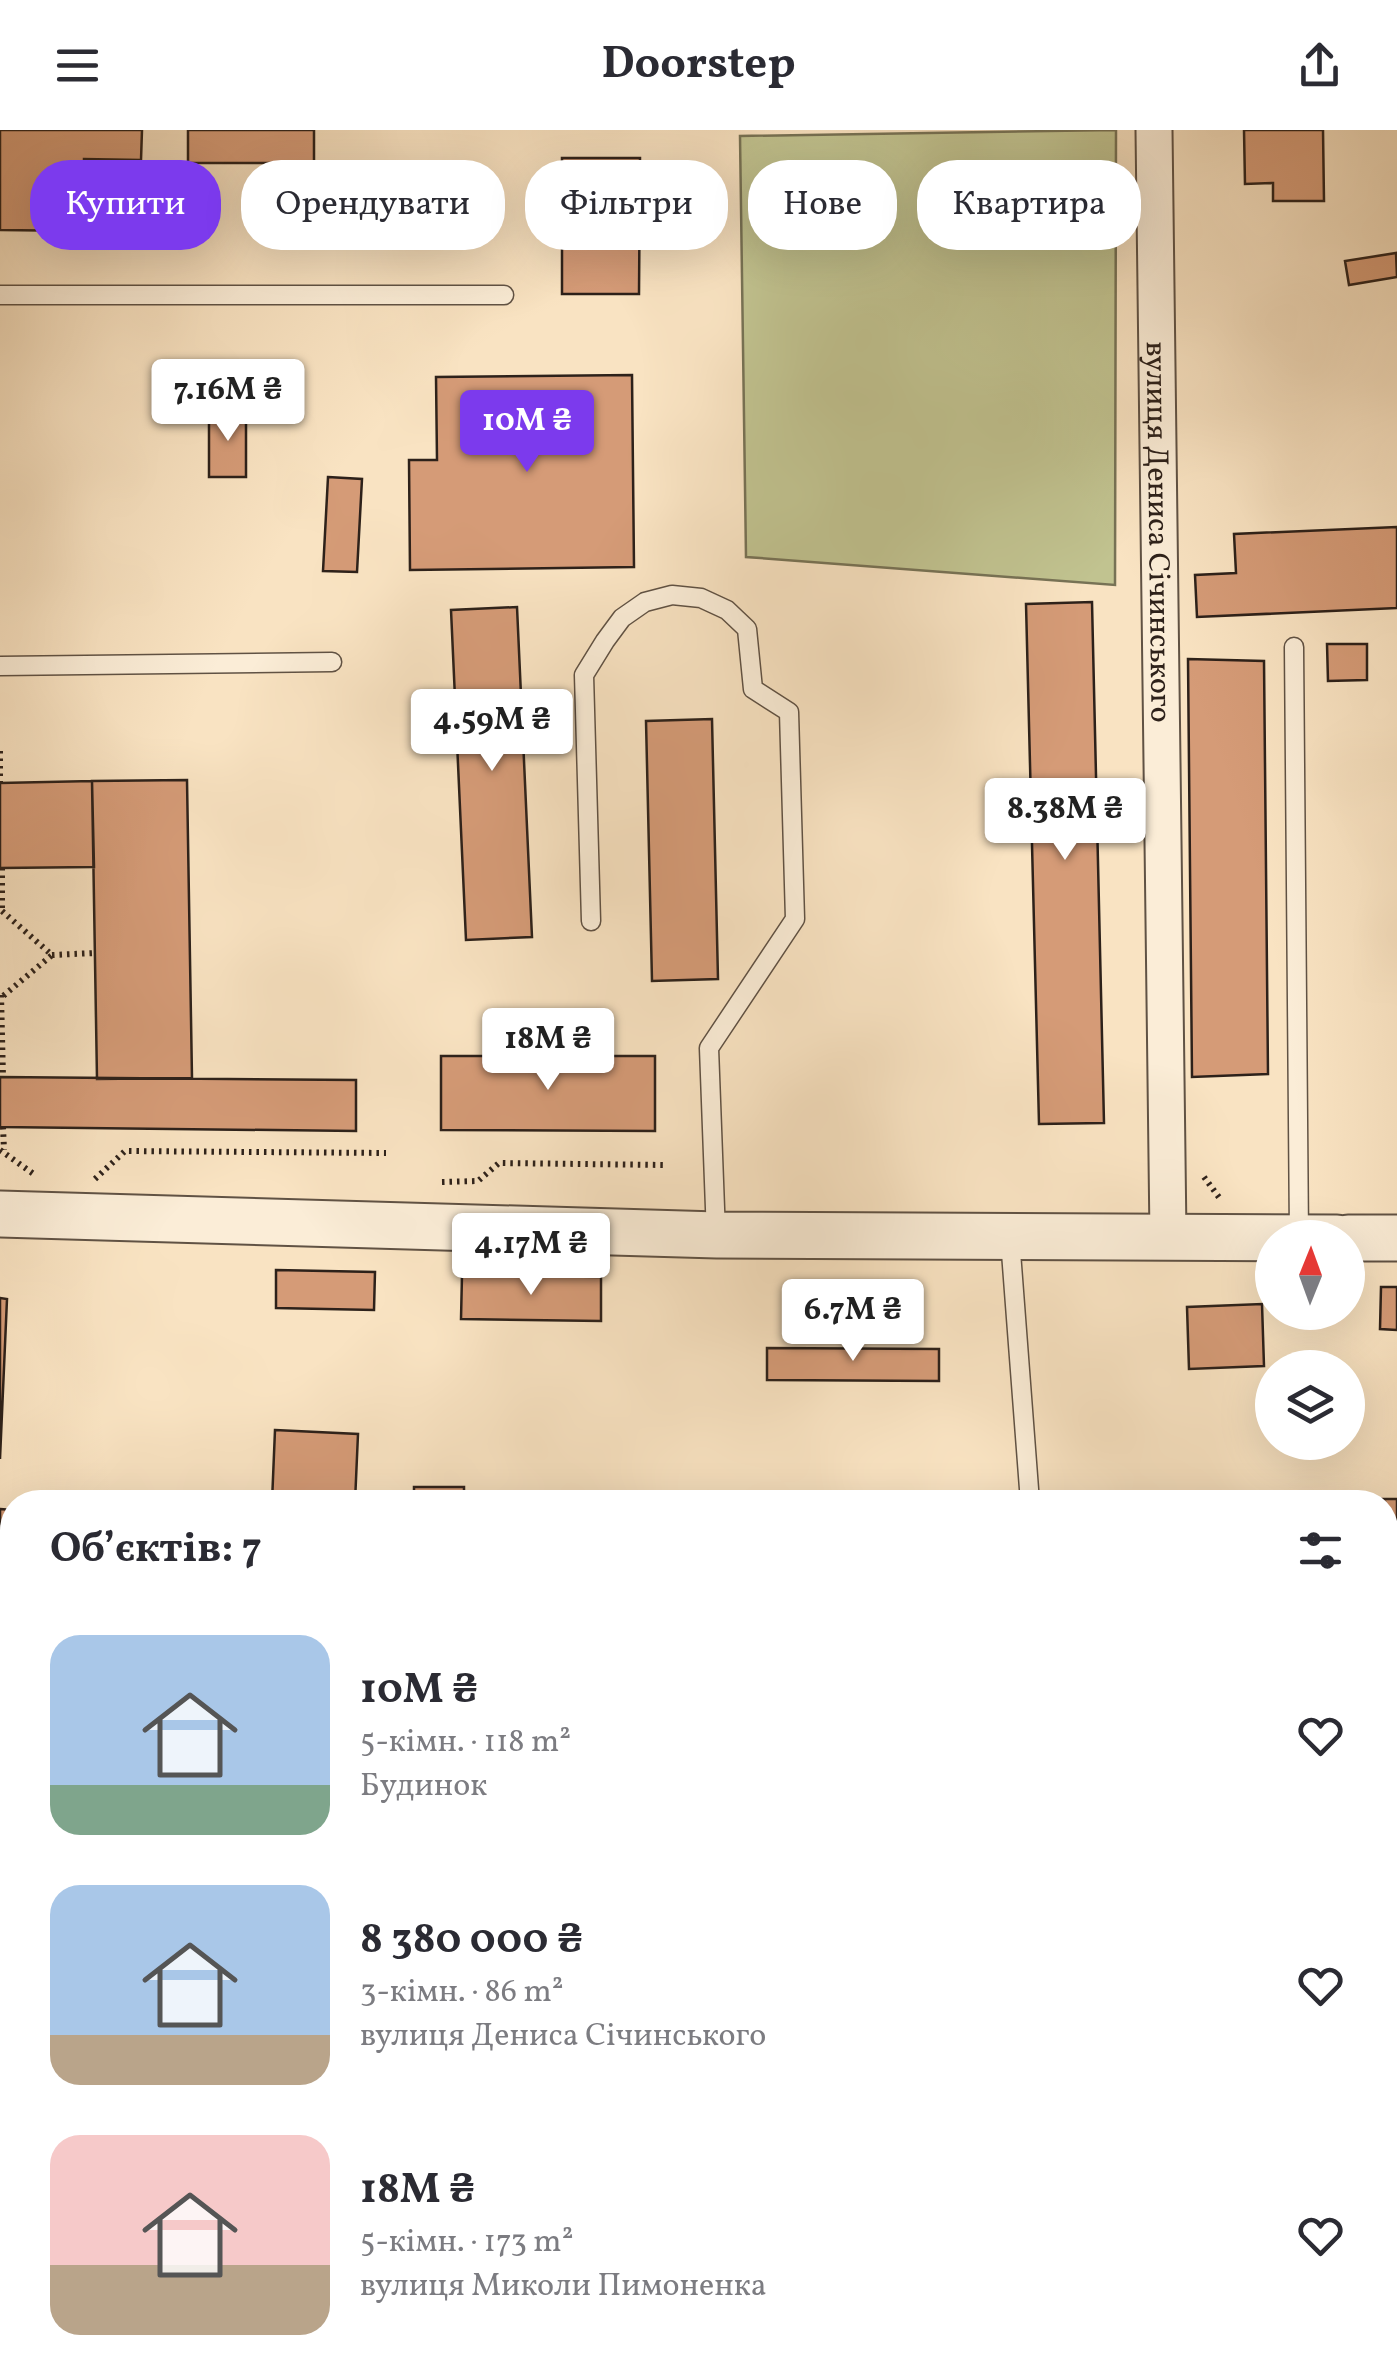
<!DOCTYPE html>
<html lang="uk">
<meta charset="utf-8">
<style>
body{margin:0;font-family:Vollkorn,serif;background:#f2f2f3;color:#2b2b33;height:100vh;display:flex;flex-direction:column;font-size:38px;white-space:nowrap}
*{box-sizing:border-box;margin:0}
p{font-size:32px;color:#7c7c81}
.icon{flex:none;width:55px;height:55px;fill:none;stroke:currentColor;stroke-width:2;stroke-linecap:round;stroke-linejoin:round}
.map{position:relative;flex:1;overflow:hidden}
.sheet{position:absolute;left:0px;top:1360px;width:1398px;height:890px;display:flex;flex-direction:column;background:#fff;border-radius:40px 40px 0 0;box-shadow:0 10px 40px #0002}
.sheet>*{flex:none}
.guide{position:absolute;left:30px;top:30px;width:1338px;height:90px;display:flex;gap:20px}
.needle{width:65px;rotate:1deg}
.buttons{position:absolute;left:1255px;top:1090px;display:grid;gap:20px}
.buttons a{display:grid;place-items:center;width:110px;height:110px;border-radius:50%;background:#fff;box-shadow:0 10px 40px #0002;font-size:50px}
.price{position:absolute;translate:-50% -85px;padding:0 22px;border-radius:10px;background:#fff;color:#222;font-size:32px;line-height:65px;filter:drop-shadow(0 2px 5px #0008)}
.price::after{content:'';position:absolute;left:50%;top:60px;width:30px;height:22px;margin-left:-15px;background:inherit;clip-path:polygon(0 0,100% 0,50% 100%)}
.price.on{background:#7c3aed;color:#fff}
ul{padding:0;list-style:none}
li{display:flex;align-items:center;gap:30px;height:250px;padding:0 50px}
li span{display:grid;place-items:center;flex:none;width:280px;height:200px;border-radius:30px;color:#555}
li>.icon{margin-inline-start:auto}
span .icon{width:120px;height:120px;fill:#fffc;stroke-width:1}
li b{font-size:42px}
h2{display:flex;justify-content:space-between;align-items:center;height:120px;padding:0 50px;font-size:42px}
.pill{padding:0 35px;border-radius:40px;background:#fff;box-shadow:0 10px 40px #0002;font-size:35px;line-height:90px}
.pill.on{background:#7c3aed;color:#fff}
header{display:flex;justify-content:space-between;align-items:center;height:130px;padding:0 50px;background:#fff;font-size:45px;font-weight:700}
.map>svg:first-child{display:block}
.green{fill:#c1c390;stroke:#777255;stroke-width:2.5}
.building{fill:#d59b77;stroke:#2d211a;stroke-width:2.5}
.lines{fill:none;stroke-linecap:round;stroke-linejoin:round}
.service-casing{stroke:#605244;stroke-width:21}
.minor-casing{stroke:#605244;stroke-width:39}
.tertiary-casing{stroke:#605244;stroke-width:49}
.path{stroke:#2d211a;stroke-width:6;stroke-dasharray:2.5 5;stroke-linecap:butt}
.service{stroke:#fbedd7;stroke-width:18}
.minor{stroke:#fbedd7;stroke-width:35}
.tertiary{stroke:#fbedd7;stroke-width:45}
.labels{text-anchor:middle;stroke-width:10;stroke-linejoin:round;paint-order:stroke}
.street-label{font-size:30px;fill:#2d211a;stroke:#fbedd7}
</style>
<header><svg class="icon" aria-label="menu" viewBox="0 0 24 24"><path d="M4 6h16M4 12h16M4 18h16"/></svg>Doorstep<svg class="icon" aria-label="share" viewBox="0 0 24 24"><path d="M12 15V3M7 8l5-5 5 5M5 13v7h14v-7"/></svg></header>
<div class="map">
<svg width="1397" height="2250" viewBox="0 0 1397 2250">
<rect width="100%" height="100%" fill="#f9e3c2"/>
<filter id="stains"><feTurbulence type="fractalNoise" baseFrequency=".002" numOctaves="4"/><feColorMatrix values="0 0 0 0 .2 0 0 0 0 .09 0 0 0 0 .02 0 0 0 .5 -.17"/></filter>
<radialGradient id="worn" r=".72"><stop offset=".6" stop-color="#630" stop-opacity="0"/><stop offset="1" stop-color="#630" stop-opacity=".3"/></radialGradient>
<path class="green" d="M 1116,0 L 1115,455 L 746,427 L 740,6 Z
M 12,1542 L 12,2238 L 124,2238 L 125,2250 L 0,2250 L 0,1543 Z
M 1397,2117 L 1397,2235 L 1385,2236 L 1385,2118 Z
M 489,2238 L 637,2238 L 640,2250 L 491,2250 Z
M 783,2238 L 1076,2238 L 1077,2250 L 784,2250 Z
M 1116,2238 L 1377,2238 L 1284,2250 L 1118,2250 Z"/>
<path class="building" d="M 0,0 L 142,0 L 141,30 L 84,29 L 82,101 L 0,100 Z
M 188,0 L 314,0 L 314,33 L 188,33 Z
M 1244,0 L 1323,0 L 1324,71 L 1273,71 L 1273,53 L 1245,54 Z
M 562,28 L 640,28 L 639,164 L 562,164 Z
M 1396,123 L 1397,147 L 1349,155 L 1345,131 Z
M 632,245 L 634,437 L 410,440 L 409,330 L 437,330 L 436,247 Z
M 209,281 L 246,281 L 246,347 L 209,347 Z
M 328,347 L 362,349 L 357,442 L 323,441 Z
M 1397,397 L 1397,478 L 1197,487 L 1195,445 L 1236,443 L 1234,404 Z
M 1092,472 L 1104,993 L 1039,994 L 1026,474 Z
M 517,477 L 532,807 L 466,810 L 451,480 Z
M 1327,514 L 1367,514 L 1367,550 L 1328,551 Z
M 1188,529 L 1264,531 L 1268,944 L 1192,947 Z
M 712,589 L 718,849 L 652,851 L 646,591 Z
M 187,650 L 192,948 L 97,949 L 92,651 Z
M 92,651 L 94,737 L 0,738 L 0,653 Z
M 441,926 L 655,926 L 655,1001 L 441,1000 Z
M 0,947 L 356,950 L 356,1001 L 0,997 Z
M 276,1140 L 375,1142 L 374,1180 L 276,1178 Z
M 462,1145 L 601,1147 L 601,1191 L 461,1189 Z
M 1381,1157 L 1397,1157 L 1397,1200 L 1380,1199 Z
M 0,1168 L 7,1169 L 0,1329 Z
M 1262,1174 L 1264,1236 L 1189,1239 L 1187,1177 Z
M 767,1218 L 939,1219 L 939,1251 L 767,1250 Z
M 275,1300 L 358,1304 L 355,1372 L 272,1372 Z
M 414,1357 L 464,1357 L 464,1372 L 414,1372 Z
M 524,1363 L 586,1363 L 586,1372 L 524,1372 Z
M 1369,1369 L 1397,1369 L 1397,1427 L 1385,1427 L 1385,1372 L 1369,1372 Z
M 0,1379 L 12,1380 L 12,1431 L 0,1430 Z
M 1385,1597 L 1397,1597 L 1397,1669 L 1385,1669 Z
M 206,2238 L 367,2238 L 241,2250 L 207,2250 Z"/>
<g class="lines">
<defs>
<path id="service" d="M 0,165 L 504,165
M 1294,517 L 1299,1107
M 0,536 L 332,532
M 591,791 L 584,545 L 605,511 L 622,488 L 645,472 L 672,465 L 701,468 L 727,480 L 747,499 L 753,559 L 789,582 L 795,789 L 709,918 L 716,1105
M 1010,1109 L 1030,1372
M 1096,2238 L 1097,2250"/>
<g id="minor">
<path id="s1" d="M 1154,0 L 1168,1106"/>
</g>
<path id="tertiary" d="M 0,1084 L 717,1105 L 1337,1108
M 1348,1108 L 1397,1108"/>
</defs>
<use href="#service" class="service-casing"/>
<use href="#minor" class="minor-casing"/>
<use href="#tertiary" class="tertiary-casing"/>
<path class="path" d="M 0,621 L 0,653
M 2,738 L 2,781
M 2,781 L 52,825 L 3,866
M 52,825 L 95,823
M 1,865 L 3,947
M 3,997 L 4,1020
M 0,1020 L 35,1045
M 1204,1047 L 1221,1070
M 95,1049 L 125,1021 L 386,1023
M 442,1052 L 478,1051 L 499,1033 L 664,1035"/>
<use href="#service" class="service"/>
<use href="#minor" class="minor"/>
<use href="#tertiary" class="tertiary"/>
</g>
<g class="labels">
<g class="street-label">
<text dy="10" stroke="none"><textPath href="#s1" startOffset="402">вулиця Дениса Січинського</textPath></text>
</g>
</g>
<rect width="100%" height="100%" filter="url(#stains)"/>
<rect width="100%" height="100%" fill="url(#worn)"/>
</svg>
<div class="buttons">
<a><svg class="needle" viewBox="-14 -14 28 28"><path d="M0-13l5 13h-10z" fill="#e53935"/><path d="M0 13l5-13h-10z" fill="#7c7c81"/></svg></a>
<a><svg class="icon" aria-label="layers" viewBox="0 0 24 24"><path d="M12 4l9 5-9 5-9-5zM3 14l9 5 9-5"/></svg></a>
</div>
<b class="price" style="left:228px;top:314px">7.16M ₴</b>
<b class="price on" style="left:527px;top:345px">10M ₴</b>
<b class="price" style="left:492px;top:644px">4.59M ₴</b>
<b class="price" style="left:1065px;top:733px">8.38M ₴</b>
<b class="price" style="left:548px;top:963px">18M ₴</b>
<b class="price" style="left:531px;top:1168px">4.17M ₴</b>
<b class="price" style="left:853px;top:1234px">6.7M ₴</b>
<div class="guide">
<a class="pill on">Купити</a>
<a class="pill">Орендувати</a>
<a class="pill">Фільтри</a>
<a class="pill">Нове</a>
<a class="pill">Квартира</a>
</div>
<section class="sheet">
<h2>Об’єктів: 7<svg class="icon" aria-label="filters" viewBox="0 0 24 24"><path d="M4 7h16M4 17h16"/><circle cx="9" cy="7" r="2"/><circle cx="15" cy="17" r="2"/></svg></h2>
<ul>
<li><span style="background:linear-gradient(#a9c7e8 75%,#7fa58c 0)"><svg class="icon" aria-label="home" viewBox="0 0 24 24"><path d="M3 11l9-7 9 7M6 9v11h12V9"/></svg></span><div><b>10M ₴</b><p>5-кімн. · 118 m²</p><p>Будинок</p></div><svg class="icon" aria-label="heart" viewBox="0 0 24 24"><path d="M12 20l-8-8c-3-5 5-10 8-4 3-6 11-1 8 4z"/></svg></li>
<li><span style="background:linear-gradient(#a9c7e8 75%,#b9a48a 0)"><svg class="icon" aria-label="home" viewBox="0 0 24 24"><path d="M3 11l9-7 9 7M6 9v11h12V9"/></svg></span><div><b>8 380 000 ₴</b><p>3-кімн. · 86 m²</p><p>вулиця Дениса Січинського</p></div><svg class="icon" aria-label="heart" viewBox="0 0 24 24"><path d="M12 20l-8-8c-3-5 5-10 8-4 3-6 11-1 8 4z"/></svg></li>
<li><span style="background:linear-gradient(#f6c9c9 65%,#b9a48a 0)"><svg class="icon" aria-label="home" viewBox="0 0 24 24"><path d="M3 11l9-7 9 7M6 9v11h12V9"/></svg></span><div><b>18M ₴</b><p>5-кімн. · 173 m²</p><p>вулиця Миколи Пимоненка</p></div><svg class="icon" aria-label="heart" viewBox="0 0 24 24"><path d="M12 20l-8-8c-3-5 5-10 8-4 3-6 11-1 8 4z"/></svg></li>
</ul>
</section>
</div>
